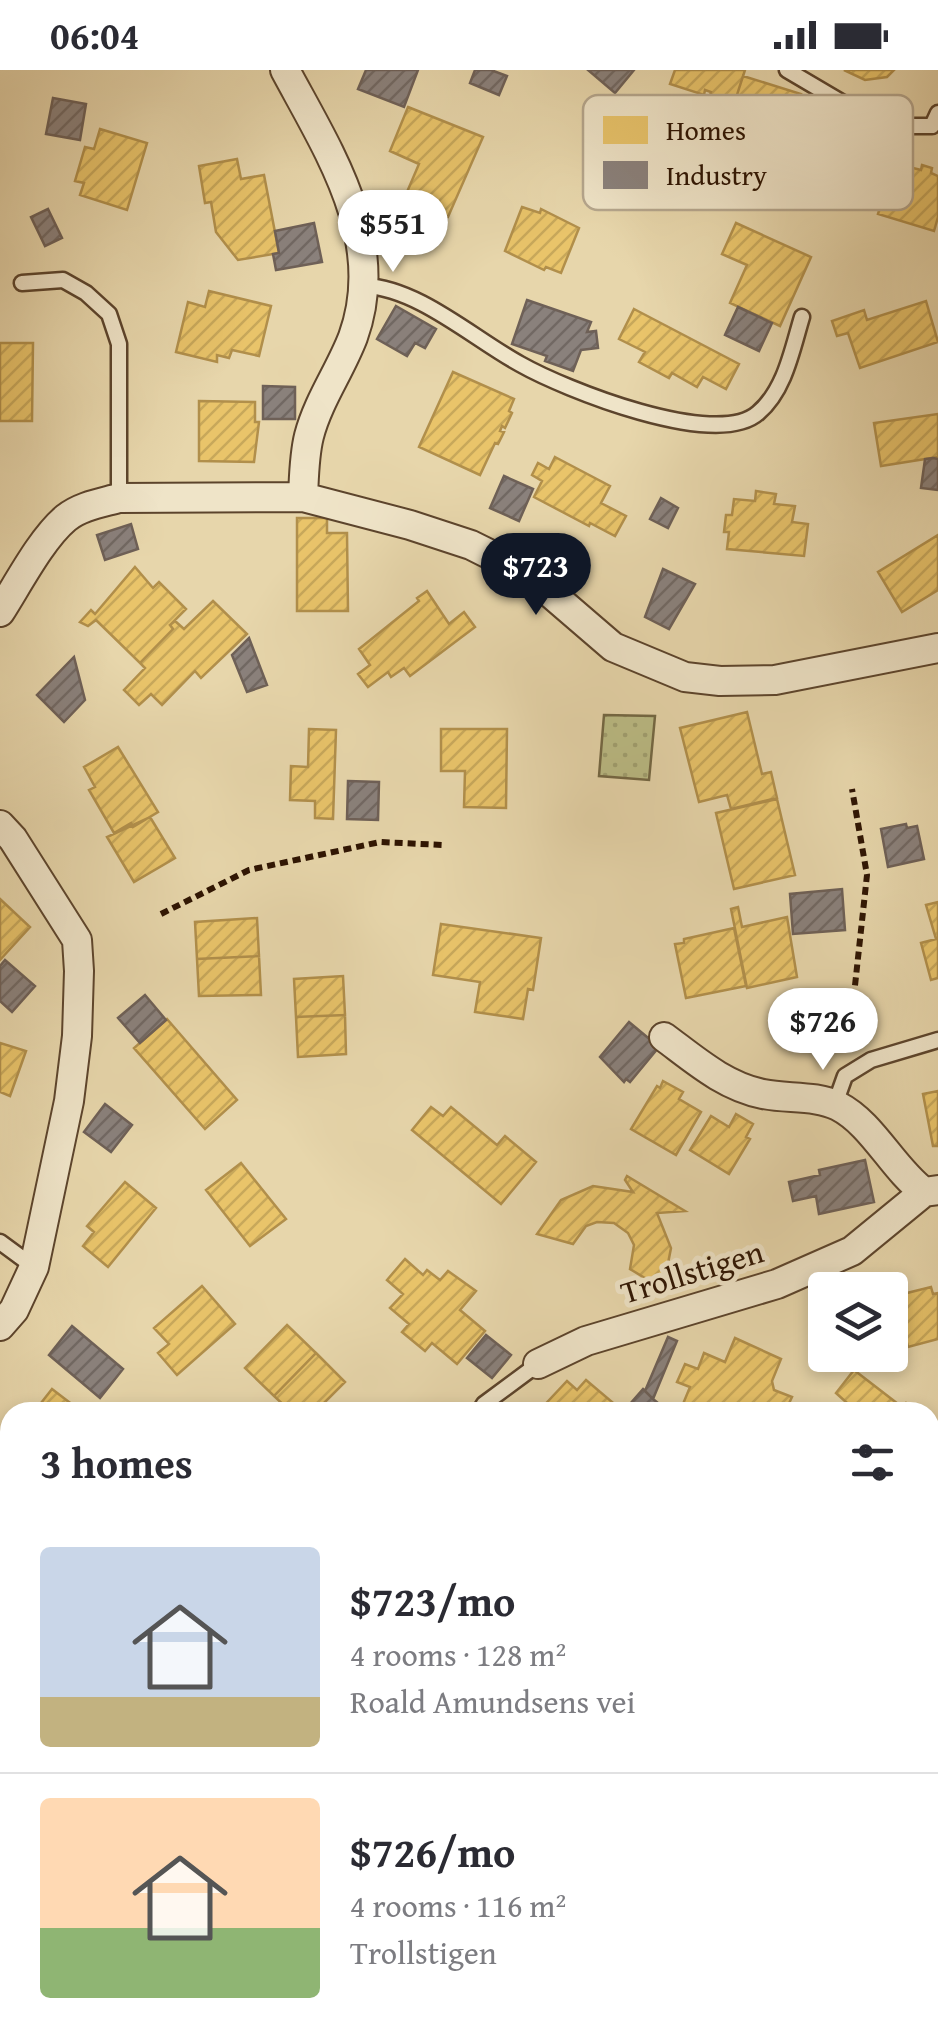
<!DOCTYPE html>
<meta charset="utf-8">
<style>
body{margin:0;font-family:"Gentium Book Plus",serif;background:#f2f2f3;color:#2b2b33;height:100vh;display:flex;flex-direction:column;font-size:38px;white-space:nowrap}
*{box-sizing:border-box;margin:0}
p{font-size:32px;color:#7c7c81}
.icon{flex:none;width:55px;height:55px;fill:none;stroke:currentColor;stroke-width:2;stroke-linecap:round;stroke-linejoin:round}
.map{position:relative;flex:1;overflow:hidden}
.drawer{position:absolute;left:0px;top:1332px;width:940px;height:642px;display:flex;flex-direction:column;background:#fff;border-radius:30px 30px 0 0;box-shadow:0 5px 15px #0003}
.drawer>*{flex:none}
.tools{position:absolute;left:808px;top:1202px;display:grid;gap:20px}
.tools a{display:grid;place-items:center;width:100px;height:100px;border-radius:10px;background:#fff;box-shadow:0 5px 15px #0003;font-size:50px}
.price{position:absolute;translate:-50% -85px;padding:0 22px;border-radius:35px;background:#fff;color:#222;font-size:32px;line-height:65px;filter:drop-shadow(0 2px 5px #0008)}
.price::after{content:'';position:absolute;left:50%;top:60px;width:30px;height:22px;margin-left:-15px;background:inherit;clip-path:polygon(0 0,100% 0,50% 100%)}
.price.selected{background:#111827;color:#fff}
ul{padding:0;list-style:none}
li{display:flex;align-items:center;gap:30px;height:250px;padding:0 40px}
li+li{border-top:2px solid #e1e1e2}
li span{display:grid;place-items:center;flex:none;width:280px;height:200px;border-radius:10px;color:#555}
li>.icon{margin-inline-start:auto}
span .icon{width:120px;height:120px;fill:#fffc;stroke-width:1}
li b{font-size:42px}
h2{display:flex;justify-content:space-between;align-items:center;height:120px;padding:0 40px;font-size:42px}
.status{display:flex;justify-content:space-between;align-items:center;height:70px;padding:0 50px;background:#fff;direction:ltr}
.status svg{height:28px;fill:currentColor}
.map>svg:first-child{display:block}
.park{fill:url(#park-dots);stroke:#746844;stroke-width:2.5}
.homes{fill:url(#homes-hatch);stroke:#b18f4b;stroke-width:2.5}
.industry{fill:url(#industry-hatch);stroke:#6e6057;stroke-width:2.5}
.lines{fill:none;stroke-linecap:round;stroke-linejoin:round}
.lane-casing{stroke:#5c442c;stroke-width:19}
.street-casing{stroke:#5c442c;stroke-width:32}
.secondary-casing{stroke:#2e1402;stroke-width:42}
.path{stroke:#2e1402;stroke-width:6;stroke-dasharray:8 5;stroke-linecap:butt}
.lane{stroke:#efe4c8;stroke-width:14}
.street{stroke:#efe4c8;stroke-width:28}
.secondary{stroke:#efe4c8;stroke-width:38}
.labels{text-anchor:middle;stroke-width:10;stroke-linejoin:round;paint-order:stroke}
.street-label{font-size:32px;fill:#2e1402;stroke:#efe4c8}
.key{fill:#efe4c8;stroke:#b5a68d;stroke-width:2.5}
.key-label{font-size:28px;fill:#2e1402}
</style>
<div class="status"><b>06:04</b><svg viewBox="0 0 49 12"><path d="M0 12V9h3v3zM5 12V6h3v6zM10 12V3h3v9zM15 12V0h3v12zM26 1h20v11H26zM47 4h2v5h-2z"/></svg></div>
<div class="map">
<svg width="938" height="1974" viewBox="0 0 938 1974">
<defs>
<pattern id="park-dots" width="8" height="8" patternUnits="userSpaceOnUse" patternTransform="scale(2.5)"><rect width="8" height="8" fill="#bbbc85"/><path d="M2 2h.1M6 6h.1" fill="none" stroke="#a1a171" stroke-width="1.8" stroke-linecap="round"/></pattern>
<pattern id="homes-hatch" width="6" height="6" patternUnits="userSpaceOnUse" patternTransform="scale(2.5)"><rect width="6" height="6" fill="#e9c46a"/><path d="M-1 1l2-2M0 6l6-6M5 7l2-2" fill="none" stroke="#c8a85a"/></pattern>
<pattern id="industry-hatch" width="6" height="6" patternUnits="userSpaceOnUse" patternTransform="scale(2.5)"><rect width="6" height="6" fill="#8a817c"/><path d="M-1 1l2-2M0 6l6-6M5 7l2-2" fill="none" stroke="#716863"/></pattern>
</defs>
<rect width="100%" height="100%" fill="#e7d6ab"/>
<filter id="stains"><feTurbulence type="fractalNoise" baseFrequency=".002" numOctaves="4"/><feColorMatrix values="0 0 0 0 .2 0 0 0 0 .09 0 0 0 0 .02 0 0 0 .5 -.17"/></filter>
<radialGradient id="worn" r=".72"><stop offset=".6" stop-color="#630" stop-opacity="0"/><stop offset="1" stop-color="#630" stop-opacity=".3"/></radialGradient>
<path class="park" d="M 604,645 L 655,646 L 649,710 L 599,706 Z"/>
<path class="homes" d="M 675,0 L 745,0 L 736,28 L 730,32 L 710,26 L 711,22 L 705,20 L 704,25 L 670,14 Z
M 844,0 L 894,0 L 887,7 L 865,10 Z
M 743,6 L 801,24 L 787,68 L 724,50 L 730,32 L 736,28 Z
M 408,37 L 483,67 L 448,147 L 404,129 L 419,94 L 390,81 Z
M 100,59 L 147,73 L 127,140 L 80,125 L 84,113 L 75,111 L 85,77 L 94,79 Z
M 237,89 L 241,109 L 264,105 L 279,183 L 238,190 L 216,162 L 211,132 L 205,133 L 199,96 Z
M 922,95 L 932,98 L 931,103 L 938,106 L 938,147 L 934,161 L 878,144 L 891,102 L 905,107 L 909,97 L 921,100 Z
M 522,137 L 540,143 L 541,139 L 579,158 L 561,203 L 546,197 L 544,200 L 505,181 Z
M 736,153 L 811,187 L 780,256 L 730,233 L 747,195 L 722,184 Z
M 209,221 L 271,236 L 259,286 L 232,280 L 229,288 L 217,285 L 217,292 L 176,282 L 188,232 L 205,237 Z
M 926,231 L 938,272 L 860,298 L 848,263 L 837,266 L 832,251 L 864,240 L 867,250 Z
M 634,239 L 739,294 L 726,319 L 703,307 L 697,317 L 672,303 L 669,308 L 639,292 L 645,282 L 619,269 Z
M 0,273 L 33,273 L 32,351 L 0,351 Z
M 453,302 L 514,329 L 509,341 L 512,343 L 505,358 L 502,356 L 500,361 L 504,362 L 498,374 L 495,373 L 480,405 L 419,377 Z
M 199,331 L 255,332 L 255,352 L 259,352 L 254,392 L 199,391 Z
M 938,344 L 938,387 L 881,396 L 874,353 Z
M 555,387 L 610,416 L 601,433 L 626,446 L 615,466 L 590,453 L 589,456 L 534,427 L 542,411 L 532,405 L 538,393 L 549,399 Z
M 756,421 L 776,424 L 774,434 L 795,436 L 792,452 L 808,454 L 804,486 L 727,479 L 729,462 L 724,462 L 726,445 L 732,445 L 734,429 L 755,431 Z
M 297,448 L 327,448 L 327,463 L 347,463 L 348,541 L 297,541 Z
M 938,465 L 938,520 L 902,542 L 878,502 Z
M 135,497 L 153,518 L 159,512 L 186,539 L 170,555 L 173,559 L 140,593 L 96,550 L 88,556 L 80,552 L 91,540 L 95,544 Z
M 427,521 L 449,554 L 464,542 L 475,557 L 410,606 L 404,598 L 391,607 L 388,602 L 368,617 L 358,604 L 370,595 L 359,579 L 419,531 L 417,528 Z
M 213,531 L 247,564 L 201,608 L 195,601 L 162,635 L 151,624 L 139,635 L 124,620 L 145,598 L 140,593 L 173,559 L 170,555 L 175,551 L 184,559 Z
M 747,642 L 762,704 L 771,702 L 777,728 L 731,739 L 727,725 L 699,732 L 680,658 Z
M 309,659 L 336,660 L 333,749 L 315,748 L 315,731 L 290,730 L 291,696 L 308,697 Z
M 441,659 L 507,659 L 506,738 L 464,737 L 465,701 L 441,701 Z
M 118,677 L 158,742 L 133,757 L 131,753 L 114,763 L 89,720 L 95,717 L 84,697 Z
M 777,729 L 795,805 L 734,819 L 716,743 Z
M 150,747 L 175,788 L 134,812 L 107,767 Z
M 0,829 L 30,857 L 0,890 Z
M 938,832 L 938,908 L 931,910 L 921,873 L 936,869 L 926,835 Z
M 738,837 L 742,857 L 787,847 L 797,907 L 747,918 L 731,839 Z
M 257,848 L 259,886 L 197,889 L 195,852 Z
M 441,854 L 541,868 L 533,920 L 528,919 L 523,949 L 475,942 L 480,912 L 433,905 Z
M 734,858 L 746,916 L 686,928 L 675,874 L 684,873 L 684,869 Z
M 259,886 L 261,925 L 199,926 L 197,889 Z
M 343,906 L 345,945 L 296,947 L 294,909 Z
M 345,945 L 346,984 L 298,987 L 296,947 Z
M 167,949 L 237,1030 L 205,1059 L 134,978 Z
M 0,973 L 26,981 L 10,1026 L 0,1022 Z
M 663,1011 L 683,1022 L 679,1029 L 701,1042 L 676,1085 L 631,1059 L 657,1016 L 660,1018 Z
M 938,1021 L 938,1076 L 933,1076 L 923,1024 Z
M 431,1037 L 443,1046 L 451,1037 L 497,1075 L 505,1066 L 536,1092 L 501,1134 L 412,1060 Z
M 736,1044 L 753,1054 L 746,1067 L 750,1069 L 729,1104 L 690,1080 L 711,1046 L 729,1057 Z
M 241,1093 L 286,1149 L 250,1176 L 206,1120 Z
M 627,1106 L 685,1141 L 657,1143 L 671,1178 L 663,1219 L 630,1199 L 634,1175 L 628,1163 L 614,1153 L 597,1152 L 586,1156 L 573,1174 L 537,1164 L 561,1130 L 593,1116 L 633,1122 L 625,1110 Z
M 125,1112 L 156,1138 L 108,1197 L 83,1176 L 94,1162 L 87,1156 Z
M 405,1189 L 423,1205 L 427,1200 L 440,1210 L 448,1201 L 476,1221 L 460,1240 L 485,1261 L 457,1294 L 432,1273 L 425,1281 L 402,1262 L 409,1254 L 390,1238 L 403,1224 L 387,1210 Z
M 202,1216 L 235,1254 L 177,1305 L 158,1283 L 169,1274 L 154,1258 Z
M 931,1217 L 933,1224 L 938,1223 L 938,1269 L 908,1277 L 895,1226 Z
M 287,1255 L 316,1283 L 274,1326 L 245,1298 Z
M 735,1268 L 781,1289 L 772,1311 L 774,1320 L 792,1327 L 785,1342 L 702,1342 L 683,1334 L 690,1317 L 677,1312 L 685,1294 L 698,1299 L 704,1283 L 725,1292 Z
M 316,1283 L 345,1312 L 315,1342 L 291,1342 L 274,1326 Z
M 854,1300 L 902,1337 L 906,1333 L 918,1342 L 857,1342 L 836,1323 Z
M 586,1310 L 618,1337 L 613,1342 L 538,1342 L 567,1311 L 577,1320 Z
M 52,1319 L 82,1342 L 34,1342 Z
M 10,1582 L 10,1628 L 0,1620 L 0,1595 Z
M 934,1906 L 938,1909 L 938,1974 L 929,1974 L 920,1965 L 930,1965 L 930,1910 Z
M 768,1965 L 840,1965 L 831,1974 L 759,1974 Z"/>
<path class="industry" d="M 366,0 L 418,0 L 404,37 L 358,19 Z
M 475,0 L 491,0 L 507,6 L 499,25 L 470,13 Z
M 588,0 L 634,0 L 615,23 Z
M 53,28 L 86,34 L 80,70 L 46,64 Z
M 48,139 L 62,168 L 45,176 L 31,147 Z
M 314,153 L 322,192 L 276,200 L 273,184 L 279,183 L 275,161 Z
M 527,230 L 591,252 L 587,262 L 596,261 L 598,278 L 581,280 L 573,301 L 545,291 L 547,286 L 512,274 Z
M 396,236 L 436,259 L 425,278 L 415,273 L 407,286 L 377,269 Z
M 738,237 L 772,253 L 759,281 L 725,265 Z
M 263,316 L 295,317 L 295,349 L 263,349 Z
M 933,388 L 938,389 L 938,420 L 921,418 L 925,389 Z
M 504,406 L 533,419 L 519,451 L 490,438 Z
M 661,428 L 678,438 L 668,458 L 650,449 Z
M 131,454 L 138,479 L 105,490 L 97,465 Z
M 663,499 L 695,514 L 669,559 L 645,547 Z
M 249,568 L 267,615 L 247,622 L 232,585 Z
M 74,587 L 85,630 L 64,652 L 37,625 Z
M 348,711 L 379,712 L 378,750 L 347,749 Z
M 906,754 L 907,758 L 917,756 L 924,789 L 888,797 L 881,759 Z
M 842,819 L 845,860 L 793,864 L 790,824 Z
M 5,890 L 35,916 L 12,942 L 0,931 L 0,896 Z
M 145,925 L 166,950 L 140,973 L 118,948 Z
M 629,952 L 659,977 L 630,1012 L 626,1009 L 624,1012 L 600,987 Z
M 105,1034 L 132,1055 L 111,1082 L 84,1062 Z
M 865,1090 L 874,1132 L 819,1144 L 816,1126 L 793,1131 L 789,1112 L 820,1105 L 819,1100 Z
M 72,1256 L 123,1299 L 100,1328 L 49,1285 Z
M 486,1265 L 511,1285 L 492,1308 L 467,1288 Z
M 668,1267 L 677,1271 L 653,1329 L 645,1321 Z
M 643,1319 L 653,1329 L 669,1342 L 623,1342 Z
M 31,1965 L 62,1965 L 74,1974 L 24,1974 Z"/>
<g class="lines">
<defs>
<path id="lane" d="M 787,0 L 882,56 L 932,56 L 938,43
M 22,213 L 63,210 L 86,223 L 109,244 L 119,274 L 119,428
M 365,216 C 418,218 474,269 520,294 C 564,319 716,380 758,343 C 785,320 792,280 802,247
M 835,1034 L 845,1006 L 871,990 L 938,970
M 0,1172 L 34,1197
M 479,1342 L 484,1334 L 538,1294
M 930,1785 L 938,1775
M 0,1820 L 10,1827
M 930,1881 L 938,1890
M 91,1965 L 94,1974"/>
<path id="street" d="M 285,0 C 329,82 388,171 353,267 C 340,301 318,331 309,366 C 304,386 304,407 303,427
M 0,542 C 18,514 41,469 66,448 C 81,436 101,433 119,428 L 303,427 L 410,455 L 471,475 L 527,503 L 613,577 L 685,607 L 720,611 L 775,610 L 938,578
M 0,755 L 13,769 L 77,870 L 79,901 L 77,966 L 69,1031 L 34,1197 L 14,1240 L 0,1256
M 664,967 C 695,990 724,1016 763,1024 C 787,1029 816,1025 838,1036 C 873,1054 892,1098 924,1122
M 538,1294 L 586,1271 L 777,1214 L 852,1181 L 924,1122 L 938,1120
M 0,1883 L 10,1890
M 421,1965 L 426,1974"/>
<path id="secondary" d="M 0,1473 L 10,1481
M 607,1965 L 618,1974"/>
</defs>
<use href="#lane" class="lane-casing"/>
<use href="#street" class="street-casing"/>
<use href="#secondary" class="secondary-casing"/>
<path class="path" d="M 161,844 L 249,800 L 380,772 L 443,775
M 848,980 L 867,805 L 852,719"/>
<use href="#lane" class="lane"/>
<use href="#street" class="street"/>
<use href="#secondary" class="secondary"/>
</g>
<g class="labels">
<g class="street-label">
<text transform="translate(692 1202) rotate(-17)" y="11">Trollstigen</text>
</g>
</g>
<rect x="583" y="25" width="330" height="115" rx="15" class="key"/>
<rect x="603" y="46" width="45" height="28" fill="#e9c46a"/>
<rect x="603" y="91" width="45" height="28" fill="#8a817c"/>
<g class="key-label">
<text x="666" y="70">Homes</text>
<text x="666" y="115">Industry</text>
</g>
<rect width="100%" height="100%" filter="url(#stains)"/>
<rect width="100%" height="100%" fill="url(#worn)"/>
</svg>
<div class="tools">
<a><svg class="icon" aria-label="layers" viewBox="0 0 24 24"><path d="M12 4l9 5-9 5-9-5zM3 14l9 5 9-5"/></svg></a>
</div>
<b class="price" style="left:393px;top:205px">$551</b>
<b class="price selected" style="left:536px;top:548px">$723</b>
<b class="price" style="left:823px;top:1003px">$726</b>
<section class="drawer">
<h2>3 homes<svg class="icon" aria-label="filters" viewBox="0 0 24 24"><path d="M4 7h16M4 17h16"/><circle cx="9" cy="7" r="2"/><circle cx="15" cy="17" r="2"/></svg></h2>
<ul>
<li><span style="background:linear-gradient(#c9d6e8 75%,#c2b280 0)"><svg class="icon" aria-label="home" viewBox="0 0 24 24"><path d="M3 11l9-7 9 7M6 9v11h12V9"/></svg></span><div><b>$723/mo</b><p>4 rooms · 128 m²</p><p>Roald Amundsens vei</p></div></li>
<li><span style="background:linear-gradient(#ffd9b3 65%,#8fb573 0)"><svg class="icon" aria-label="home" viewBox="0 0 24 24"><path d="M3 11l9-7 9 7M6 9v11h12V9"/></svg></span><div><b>$726/mo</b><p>4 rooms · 116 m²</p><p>Trollstigen</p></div></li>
</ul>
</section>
</div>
